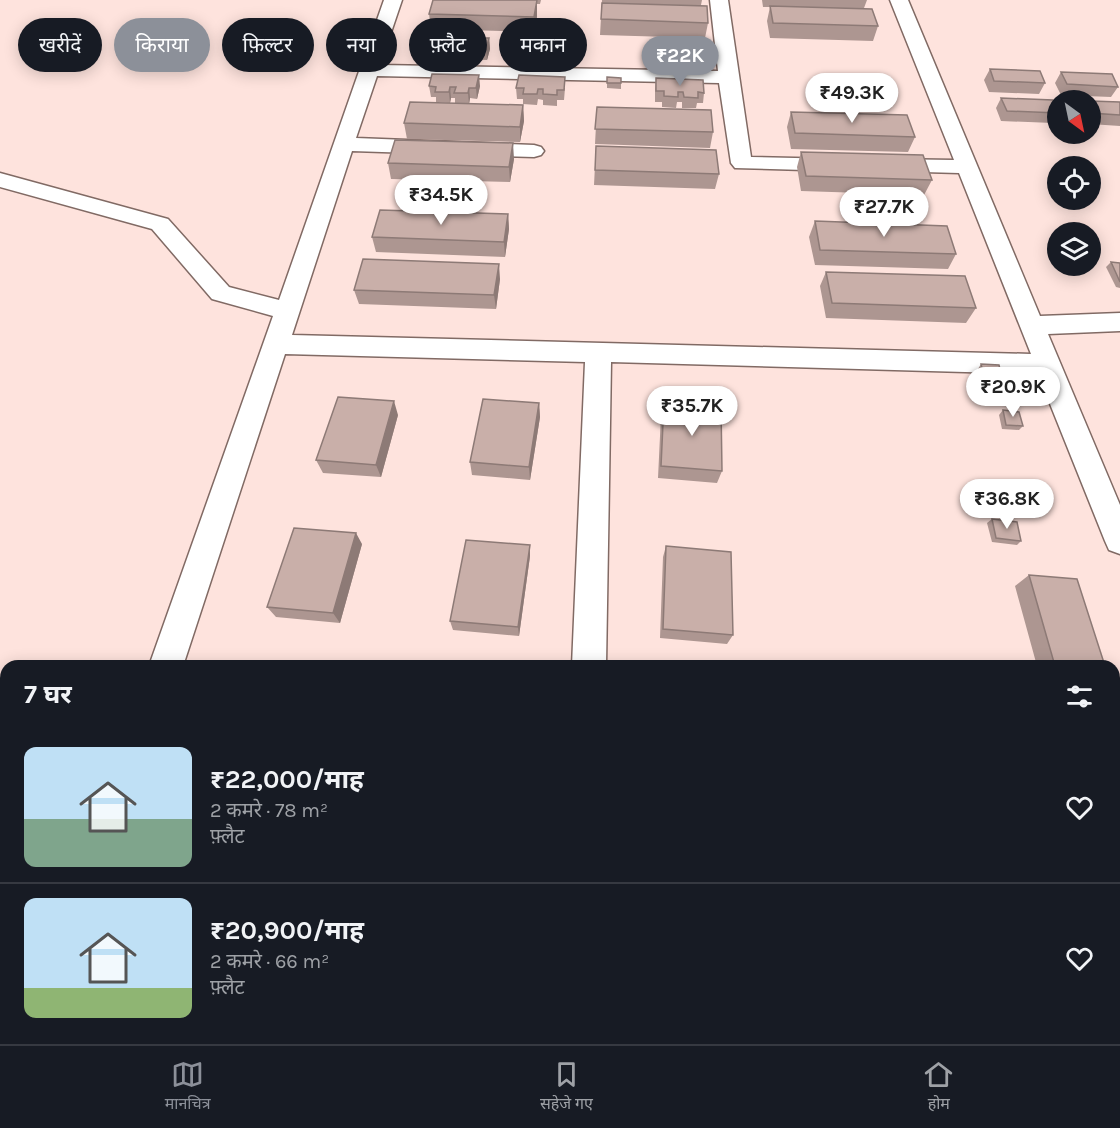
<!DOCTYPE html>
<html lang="hi">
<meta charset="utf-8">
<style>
body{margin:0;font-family:Karla,"Noto Sans Devanagari",sans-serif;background:#20242c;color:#f1f3f6;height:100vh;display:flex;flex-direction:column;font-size:22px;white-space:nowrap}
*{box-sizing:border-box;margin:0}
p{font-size:20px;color:#9ea1a6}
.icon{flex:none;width:33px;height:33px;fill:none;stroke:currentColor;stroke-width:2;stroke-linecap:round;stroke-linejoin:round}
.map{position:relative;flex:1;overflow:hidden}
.side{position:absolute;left:0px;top:660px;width:1120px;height:384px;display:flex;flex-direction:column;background:#171b24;border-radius:18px 18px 0 0;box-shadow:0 3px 15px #0003}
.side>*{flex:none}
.guide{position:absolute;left:18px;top:18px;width:600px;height:54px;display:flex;gap:12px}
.needle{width:39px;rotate:147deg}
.buttons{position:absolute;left:1047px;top:90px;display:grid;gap:12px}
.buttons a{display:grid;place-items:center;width:54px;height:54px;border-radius:50%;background:#171b24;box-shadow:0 3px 15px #0003;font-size:30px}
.price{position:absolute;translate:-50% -51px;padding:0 14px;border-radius:21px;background:#fff;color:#222;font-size:20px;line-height:39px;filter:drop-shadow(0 2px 3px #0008)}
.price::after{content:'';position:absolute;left:50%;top:36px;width:18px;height:14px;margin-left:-9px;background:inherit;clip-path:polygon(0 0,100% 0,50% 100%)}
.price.selected{background:#8c9099;color:#fff}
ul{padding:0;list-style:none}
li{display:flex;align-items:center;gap:18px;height:150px;padding:0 24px}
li+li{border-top:2px solid #363941}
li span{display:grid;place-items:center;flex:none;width:168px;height:120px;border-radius:12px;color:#555}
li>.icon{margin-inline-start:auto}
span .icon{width:72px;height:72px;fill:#fffc;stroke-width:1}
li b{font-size:26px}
h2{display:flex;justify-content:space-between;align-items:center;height:72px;padding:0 24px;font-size:26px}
.tag{padding:0 21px;border-radius:27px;background:#171b24;box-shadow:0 3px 15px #0003;font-size:21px;line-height:54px}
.tag.selected{background:#8c9099;color:#fff}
.menu{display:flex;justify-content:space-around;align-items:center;height:84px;border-top:2px solid #363941;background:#171b24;font-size:16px;color:#9ea1a6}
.menu a{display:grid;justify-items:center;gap:3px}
.menu .selected{color:#8c9099}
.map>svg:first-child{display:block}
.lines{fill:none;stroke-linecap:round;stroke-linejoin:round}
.minor-casing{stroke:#816a64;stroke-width:3}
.minor{fill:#fff;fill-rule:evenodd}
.wall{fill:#ad9691}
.shaded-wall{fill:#8d7a76}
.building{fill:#c9afa9;stroke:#8d7a76;stroke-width:1.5}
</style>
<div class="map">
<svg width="1120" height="1044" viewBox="0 0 1120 1044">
<rect width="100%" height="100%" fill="#fee3dd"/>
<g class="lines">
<defs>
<path id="minor" d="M 384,0 L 402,0 L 380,65 L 718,71 L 710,0 L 728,0 L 751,157 L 839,159 L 846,160 L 850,165 L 846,170 L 839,171 L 735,168 L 731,163 L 719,83 L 377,76 L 356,138 L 534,145 L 541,147 L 544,151 L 541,155 L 534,157 L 352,151 L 292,335 L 1031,354 L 959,173 L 887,171 L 880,170 L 876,165 L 880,160 L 887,159 L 954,160 L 890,0 L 908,0 L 1040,316 L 1120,313 L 1120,331 L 1048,334 L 1120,505 L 1120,554 L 1109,550 L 1105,541 L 1038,374 L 611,362 L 606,666 L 572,666 L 585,362 L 285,354 L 183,666 L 149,666 L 273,316 L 212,299 L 152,229 L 0,187 L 0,173 L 168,219 L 229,287 L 279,300 Z
M 17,1038 L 60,1038 L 58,1044 L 15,1044 Z
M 557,1038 L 599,1038 L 599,1044 L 557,1044 Z"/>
</defs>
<use href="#minor" class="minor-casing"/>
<use href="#minor" class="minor"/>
</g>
<path class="wall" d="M 433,0 L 541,0 L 540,4 L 537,4 L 537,16 L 535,32 L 431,29 L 429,14 Z
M 602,0 L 702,0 L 701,5 L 708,23 L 705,38 L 600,35 Z
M 762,0 L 867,0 L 864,8 L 878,26 L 873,41 L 770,38 L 767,21 L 770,7 L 763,7 Z
M 483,33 L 484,38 L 489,38 L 490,49 L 487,60 L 442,58 L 441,47 L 466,37 L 469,37 Z
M 548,36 L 548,41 L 552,41 L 566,37 L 566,42 L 572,53 L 570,64 L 525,62 L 525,52 L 534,40 Z
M 654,41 L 692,43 L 699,55 L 698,65 L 652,63 Z
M 990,69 L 1045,83 L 1039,94 L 989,92 L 984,80 Z
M 1061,72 L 1118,87 L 1111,97 L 1061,95 L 1055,83 Z
M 607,77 L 621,78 L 621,89 L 607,88 Z
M 656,78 L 704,93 L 703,103 L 697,103 L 696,108 L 682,108 L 682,102 L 677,102 L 676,108 L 662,107 L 662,102 L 655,102 L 655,89 Z
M 429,86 L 480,86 L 477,99 L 470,98 L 469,104 L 523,105 L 524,121 L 520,142 L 407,139 L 404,123 L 455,103 L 455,98 L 451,98 L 450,103 L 436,102 L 436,97 L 431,97 Z
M 516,88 L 565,88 L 564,100 L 557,100 L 557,106 L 543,105 L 543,100 L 538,99 L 537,105 L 523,104 L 523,99 L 517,99 Z
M 1001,98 L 1058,109 L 1058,116 L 1053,123 L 1001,121 L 996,108 Z
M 1090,101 L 1120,102 L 1120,126 L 1090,124 Z
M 597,107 L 713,132 L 710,148 L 595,144 Z
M 791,112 L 915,137 L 908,152 L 791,149 L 787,127 Z
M 596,146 L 719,174 L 715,189 L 594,185 Z
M 801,152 L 932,180 L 924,195 L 801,191 L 797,167 Z
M 514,159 L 510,182 L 391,179 L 388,163 Z
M 508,214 L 509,229 L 505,257 L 376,252 L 372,237 Z
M 815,221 L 956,254 L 948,269 L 815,265 L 809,237 Z
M 1111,262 L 1120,263 L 1120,288 L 1116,287 L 1106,267 Z
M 826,272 L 976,308 L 966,323 L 826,318 L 820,286 Z
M 500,279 L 496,309 L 359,304 L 354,290 Z
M 981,364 L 1002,378 L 998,383 L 981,381 L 978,369 Z
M 664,402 L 722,471 L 717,483 L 658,478 L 661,415 Z
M 539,403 L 540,417 L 530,480 L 472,475 L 470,462 Z
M 1003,410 L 1023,426 L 1019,430 L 1002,429 L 999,415 Z
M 398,415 L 381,477 L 323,473 L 316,460 Z
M 992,519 L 1021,541 L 1017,545 L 992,542 L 987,523 Z
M 362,544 L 340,623 L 276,617 L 267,607 Z
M 666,546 L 733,635 L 727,644 L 660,638 L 663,557 Z
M 530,556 L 519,636 L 453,630 L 450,621 Z
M 1029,575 L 1105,666 L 1037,666 L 1015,586 Z
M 684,1038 L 779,1038 L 779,1044 L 684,1044 Z"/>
<path class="shaded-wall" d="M 537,0 L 537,16 L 535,32 L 534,17 Z
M 489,38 L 490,49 L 487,60 L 486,49 Z
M 572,42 L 572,53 L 570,64 L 570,54 Z
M 479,75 L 480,86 L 477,99 L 476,88 Z
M 450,87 L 451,98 L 450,103 L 449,92 Z
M 469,88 L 470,98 L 469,104 L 468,93 Z
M 523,105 L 524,121 L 520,142 L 520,127 Z
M 513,143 L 514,159 L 510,182 L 509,167 Z
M 508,214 L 509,229 L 505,257 L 504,242 Z
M 499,264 L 500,279 L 496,309 L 494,295 Z
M 394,401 L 398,415 L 381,477 L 376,465 Z
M 539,403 L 540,417 L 530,480 L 529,467 Z
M 356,533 L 362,544 L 340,623 L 333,613 Z
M 530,545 L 530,556 L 519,636 L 518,627 Z
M 246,1038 L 258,1038 L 256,1044 L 244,1044 Z"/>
<path class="building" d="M 433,0 L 537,0 L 534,17 L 429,14 Z
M 602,3 L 707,6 L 708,23 L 601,19 Z
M 770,6 L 872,9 L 878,26 L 773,23 Z
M 453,32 L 465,32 L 464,37 L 469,37 L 471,33 L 483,33 L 482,38 L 489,38 L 486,49 L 441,47 L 445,36 L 451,36 Z
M 535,36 L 548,36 L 547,41 L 552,41 L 553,37 L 566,37 L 565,42 L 572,42 L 570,54 L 525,52 L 527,40 L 534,40 Z
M 661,37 L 674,37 L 674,42 L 679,42 L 679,38 L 692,38 L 692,43 L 699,43 L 699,55 L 653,53 L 654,41 L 660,41 Z
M 990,69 L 1040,71 L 1045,83 L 994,81 Z
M 1061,72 L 1112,74 L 1118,87 L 1067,84 Z
M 432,74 L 479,75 L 476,88 L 469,88 L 468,93 L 454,93 L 456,87 L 450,87 L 449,92 L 435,92 L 436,87 L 429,86 Z
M 519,75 L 565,77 L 564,90 L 557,90 L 557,95 L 543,94 L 543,89 L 538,89 L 537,94 L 523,94 L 524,88 L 516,88 Z
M 607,77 L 621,78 L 621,83 L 607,83 Z
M 656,78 L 703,80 L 704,93 L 698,92 L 698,98 L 684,97 L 683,92 L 678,92 L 678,97 L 664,96 L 664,91 L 656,91 Z
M 1001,98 L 1053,100 L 1058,109 L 1058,113 L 1007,111 Z
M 1090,101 L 1120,102 L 1120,115 L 1090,113 Z
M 410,102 L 523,105 L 520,127 L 404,123 Z
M 597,107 L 711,110 L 713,132 L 595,129 Z
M 791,112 L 907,115 L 915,137 L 795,133 Z
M 395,140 L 513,143 L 509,167 L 388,163 Z
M 596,146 L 716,150 L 719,174 L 595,170 Z
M 801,152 L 923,155 L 932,180 L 806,176 Z
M 380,210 L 508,214 L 504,242 L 372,237 Z
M 815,221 L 947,226 L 956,254 L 820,250 Z
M 363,259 L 499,264 L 494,295 L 354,290 Z
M 1111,262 L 1120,263 L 1120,282 Z
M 826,272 L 965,276 L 976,308 L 832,303 Z
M 981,364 L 999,365 L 1002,378 L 984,376 Z
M 338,397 L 394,401 L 376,465 L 316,460 Z
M 483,399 L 539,403 L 529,467 L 470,462 Z
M 664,402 L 721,406 L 722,471 L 661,466 Z
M 1003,410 L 1019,412 L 1023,426 L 1006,425 Z
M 992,519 L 1017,522 L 1021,541 L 996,538 Z
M 294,528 L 356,533 L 333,613 L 267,607 Z
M 466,540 L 530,545 L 518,627 L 450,621 Z
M 666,546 L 731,552 L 733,635 L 663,629 Z
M 1029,575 L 1077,579 L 1105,666 L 1055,666 Z
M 156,1038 L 246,1038 L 244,1044 L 154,1044 Z
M 405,1038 L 495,1038 L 495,1044 L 404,1044 Z
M 689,1038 L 779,1038 L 779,1044 L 689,1044 Z"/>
</svg>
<div class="buttons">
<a><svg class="needle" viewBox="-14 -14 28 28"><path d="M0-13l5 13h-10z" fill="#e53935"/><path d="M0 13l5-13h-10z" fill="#9ea1a6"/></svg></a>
<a><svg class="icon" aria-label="locate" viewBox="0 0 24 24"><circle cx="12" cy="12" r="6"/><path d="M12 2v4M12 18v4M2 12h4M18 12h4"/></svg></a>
<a><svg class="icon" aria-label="layers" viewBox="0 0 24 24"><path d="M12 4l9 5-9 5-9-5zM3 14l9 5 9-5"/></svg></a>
</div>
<b class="price selected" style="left:680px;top:87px">₹22K</b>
<b class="price" style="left:852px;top:124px">₹49.3K</b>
<b class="price" style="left:441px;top:226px">₹34.5K</b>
<b class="price" style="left:884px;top:238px">₹27.7K</b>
<b class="price" style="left:1013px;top:418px">₹20.9K</b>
<b class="price" style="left:692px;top:437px">₹35.7K</b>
<b class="price" style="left:1007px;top:530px">₹36.8K</b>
<div class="guide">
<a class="tag">खरीदें</a>
<a class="tag selected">किराया</a>
<a class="tag">फ़िल्टर</a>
<a class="tag">नया</a>
<a class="tag">फ़्लैट</a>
<a class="tag">मकान</a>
</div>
<section class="side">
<h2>7 घर<svg class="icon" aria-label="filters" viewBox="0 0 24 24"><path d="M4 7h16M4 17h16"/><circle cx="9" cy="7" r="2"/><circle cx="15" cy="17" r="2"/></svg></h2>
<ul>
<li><span style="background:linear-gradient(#bfe0f5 60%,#7fa58c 0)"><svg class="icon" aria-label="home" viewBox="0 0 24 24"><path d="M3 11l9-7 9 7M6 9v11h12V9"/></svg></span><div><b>₹22,000/माह</b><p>2 कमरे · 78 m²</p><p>फ़्लैट</p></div><svg class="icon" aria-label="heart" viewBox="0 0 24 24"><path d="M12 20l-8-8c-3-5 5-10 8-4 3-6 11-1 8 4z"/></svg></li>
<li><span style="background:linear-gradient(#bfe0f5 75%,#8fb573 0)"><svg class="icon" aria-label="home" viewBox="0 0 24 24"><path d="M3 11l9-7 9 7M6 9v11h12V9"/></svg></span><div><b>₹20,900/माह</b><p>2 कमरे · 66 m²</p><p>फ़्लैट</p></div><svg class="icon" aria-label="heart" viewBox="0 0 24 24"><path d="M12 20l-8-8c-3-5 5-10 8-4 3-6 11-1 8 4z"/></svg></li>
</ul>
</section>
</div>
<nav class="menu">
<a class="selected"><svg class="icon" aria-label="map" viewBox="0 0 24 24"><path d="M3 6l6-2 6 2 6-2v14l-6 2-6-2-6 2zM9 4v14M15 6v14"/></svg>मानचित्र</a>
<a><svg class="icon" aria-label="saved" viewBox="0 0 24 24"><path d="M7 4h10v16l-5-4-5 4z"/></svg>सहेजे गए</a>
<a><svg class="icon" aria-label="home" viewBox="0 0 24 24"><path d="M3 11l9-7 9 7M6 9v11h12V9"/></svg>होम</a>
</nav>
